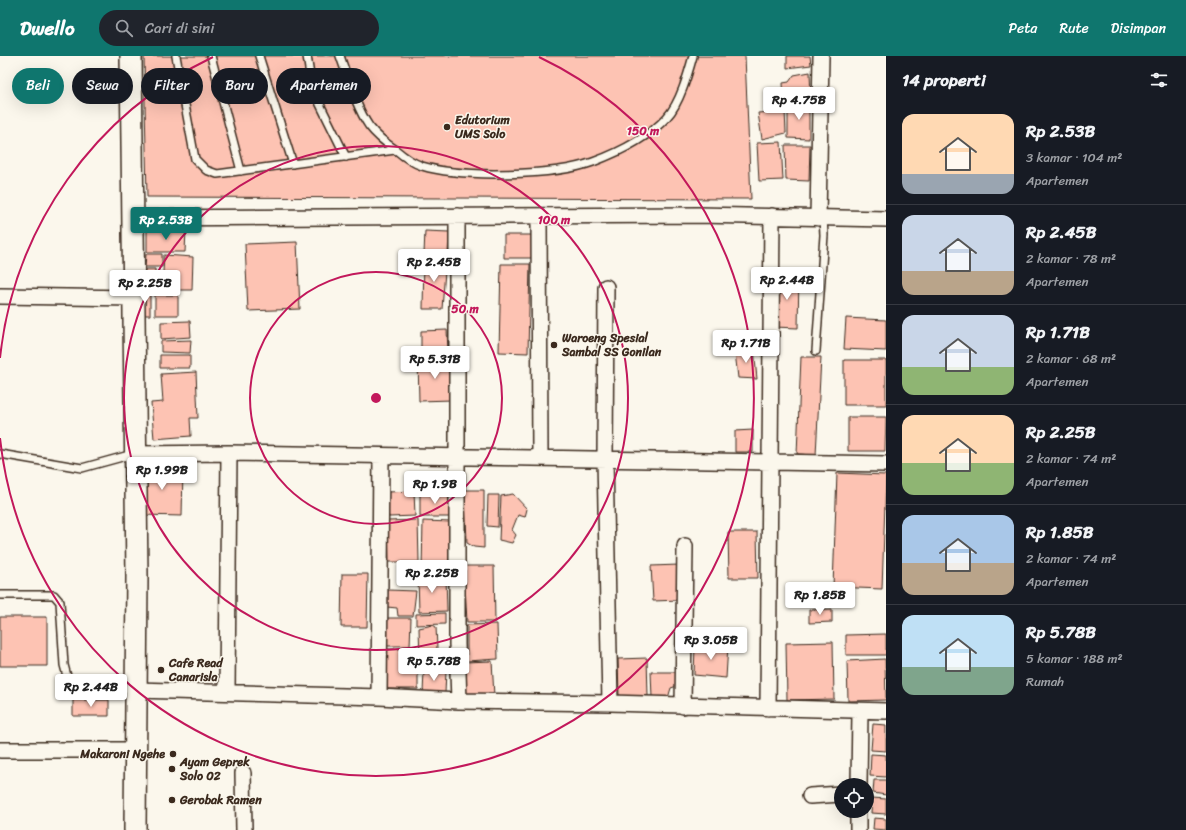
<!DOCTYPE html>
<html lang="id">
<meta charset="utf-8">
<style>
body{margin:0;font-family:Sriracha,sans-serif;background:#20242c;color:#f1f3f6;height:100vh;display:flex;flex-direction:column;font-size:15px;white-space:nowrap}
*{box-sizing:border-box;margin:0}
p{font-size:13px;color:#9ea1a6}
.icon{flex:none;width:22px;height:22px;fill:none;stroke:currentColor;stroke-width:2;stroke-linecap:round;stroke-linejoin:round}
.map{position:relative;flex:1;overflow:hidden}
.details{display:flex;flex-direction:column;background:#171b24;width:300px}
.details>*{flex:none}
.guide{position:absolute;left:12px;top:12px;width:380px;height:36px;display:flex;gap:8px}
.tools{position:absolute;left:834px;top:722px;display:grid;gap:8px}
.tools a{display:grid;place-items:center;width:40px;height:40px;border-radius:50%;background:#171b24;box-shadow:0 4px 16px #0002;font-size:20px}
.price{position:absolute;translate:-50% -34px;padding:0 9px;border-radius:4px;background:#fff;color:#222;font-size:13px;line-height:26px;filter:drop-shadow(0 1px 2px #0008)}
.price::after{content:'';position:absolute;left:50%;top:24px;width:12px;height:9px;margin-left:-6px;background:inherit;clip-path:polygon(0 0,100% 0,50% 100%)}
.price.selected{background:#0f766e;color:#fff}
ul{padding:0;list-style:none}
li{display:flex;align-items:center;gap:12px;height:100px;padding:0 16px}
li+li{border-top:1px solid #363941}
li span{display:grid;place-items:center;flex:none;width:112px;height:80px;border-radius:12px;color:#555}
li>.icon{margin-inline-start:auto}
span .icon{width:48px;height:48px;fill:#fffc;stroke-width:1}
li b{font-size:17px}
h2{display:flex;justify-content:space-between;align-items:center;height:48px;padding:0 16px;font-size:17px}
.pill{padding:0 14px;border-radius:18px;background:#171b24;box-shadow:0 4px 16px #0002;font-size:14px;line-height:36px}
.pill.selected{background:#0f766e;color:#fff}
header{display:flex;align-items:center;gap:24px;box-sizing:border-box;height:56px;padding:0 20px;background:#0f766e;color:#fff}
header strong{font-size:19px}
nav{display:flex;gap:22px;margin-inline-start:auto;font-size:14px}
.search{width:280px;height:36px;background:#20242c;display:flex;align-items:center;gap:10px;box-sizing:border-box;padding:0 14px;border-radius:22px;color:#9ea1a6;font-size:15px}
main{display:flex;flex:1;min-height:0}
.map>svg:first-child{display:block}
.building{fill:#fdc3b3;stroke:#3b2a1e}
.lines{fill:none;stroke-linecap:round;stroke-linejoin:round}
.lane-casing{stroke:#3b2a1e;stroke-width:10}
.street-casing{stroke:#3b2a1e;stroke-width:18}
.secondary-casing{stroke:#3b2a1e;stroke-width:24}
.lane{stroke:#fbf7ec;stroke-width:7}
.street{stroke:#fbf7ec;stroke-width:15}
.secondary{stroke:#fbf7ec;stroke-width:21}
.ring{fill:none;stroke:#c2185b;stroke-width:2}
.poi-dot{fill:#3b2a1e;stroke:#fbf7ec;stroke-width:1.5}
.labels{text-anchor:middle;stroke-width:3;stroke-linejoin:round;paint-order:stroke}
.poi-label{font-size:12px;font-weight:bold;fill:#3b2a1e;stroke:#fbf7ec;text-anchor:start}
.centre{fill:#c2185b;stroke:#fbf7ec;stroke-width:2}
.ring-label{font-size:12px;text-anchor:middle;font-weight:bold;fill:#c2185b;stroke:#fbf7ec;stroke-width:3;stroke-linejoin:round;paint-order:stroke}
</style>
<header>
<strong>Dwello</strong>
<div class="search"><svg class="icon" aria-label="search" viewBox="0 0 24 24"><circle cx="10" cy="10" r="6"/><path d="M15 15l6 6"/></svg>Cari di sini</div>
<nav><a>Peta</a><a>Rute</a><a>Disimpan</a></nav>
</header>
<main>
<div class="map">
<svg width="886" height="774" viewBox="0 0 886 774">
<rect width="100%" height="100%" fill="#fbf7ec"/>
<filter id="ink" filterUnits="userSpaceOnUse"><feTurbulence type="fractalNoise" baseFrequency=".025" numOctaves="2"/><feDisplacementMap in="SourceGraphic" scale="8" xChannelSelector="R" yChannelSelector="G"/><feConvolveMatrix kernelMatrix="1 2 1 2 8 2 1 2 1" color-interpolation-filters="sRGB"/></filter>
<g filter="url(#ink)">
<path class="building" d="M 144,0 L 745,0 L 751,143 L 147,141 Z
M 787,0 L 810,0 L 811,9 L 787,12 Z
M 810,16 L 811,45 L 784,45 L 783,27 L 789,26 L 794,19 Z
M 788,48 L 809,48 L 809,83 L 788,82 Z
M 785,55 L 786,77 L 762,83 L 758,57 Z
M 781,86 L 783,124 L 759,125 L 757,87 Z
M 785,89 L 810,89 L 809,125 L 786,124 Z
M 147,174 L 186,174 L 185,196 L 147,196 Z
M 425,175 L 449,176 L 448,199 L 424,198 Z
M 504,179 L 535,179 L 535,202 L 504,202 Z
M 297,186 L 300,253 L 248,255 L 245,188 Z
M 146,198 L 162,198 L 162,211 L 145,211 Z
M 164,199 L 193,201 L 192,234 L 162,234 Z
M 424,202 L 446,202 L 442,253 L 423,253 Z
M 501,208 L 530,208 L 528,297 L 499,296 Z
M 144,213 L 155,213 L 155,235 L 143,234 Z
M 776,217 L 799,218 L 798,272 L 774,271 Z
M 141,237 L 150,237 L 150,259 L 140,259 Z
M 155,239 L 178,239 L 178,259 L 155,259 Z
M 846,262 L 886,264 L 886,295 L 844,293 Z
M 190,265 L 191,281 L 161,283 L 161,266 Z
M 447,274 L 448,296 L 421,297 L 421,275 Z
M 191,284 L 190,297 L 161,296 L 161,285 Z
M 754,293 L 757,323 L 738,322 L 735,296 Z
M 160,299 L 190,299 L 190,312 L 160,312 Z
M 801,301 L 821,301 L 816,399 L 797,398 Z
M 451,302 L 452,344 L 419,345 L 418,303 Z
M 844,304 L 886,304 L 886,349 L 844,349 Z
M 196,316 L 198,362 L 190,362 L 191,380 L 154,383 L 151,347 L 163,346 L 161,318 Z
M 848,361 L 886,361 L 885,395 L 848,395 Z
M 753,374 L 753,396 L 735,396 L 735,375 Z
M 143,410 L 183,412 L 182,460 L 142,459 Z
M 837,417 L 886,419 L 882,533 L 833,531 Z
M 465,434 L 484,434 L 484,492 L 474,491 L 467,487 Z
M 414,435 L 415,460 L 389,461 L 386,450 L 388,436 Z
M 450,437 L 450,461 L 420,461 L 420,438 Z
M 513,438 L 527,453 L 525,461 L 518,459 L 512,474 L 516,479 L 512,487 L 499,484 L 501,440 Z
M 488,439 L 499,439 L 498,471 L 487,470 Z
M 418,464 L 419,506 L 389,506 L 388,465 Z
M 423,465 L 451,466 L 452,514 L 422,514 Z
M 728,476 L 757,476 L 758,522 L 729,522 Z
M 679,509 L 680,544 L 653,545 L 651,510 Z
M 464,510 L 494,510 L 495,566 L 467,566 Z
M 342,518 L 368,518 L 367,571 L 341,571 Z
M 446,520 L 447,555 L 419,556 L 418,521 Z
M 388,534 L 416,535 L 413,560 L 398,560 L 397,552 L 387,551 Z
M 832,553 L 832,566 L 809,567 L 809,554 Z
M 445,557 L 445,568 L 416,569 L 416,558 Z
M 0,561 L 47,561 L 47,610 L 0,610 Z
M 385,562 L 411,562 L 410,590 L 384,590 Z
M 497,568 L 498,603 L 467,605 L 467,569 Z
M 433,569 L 436,571 L 437,592 L 433,601 L 420,604 L 419,572 Z
M 886,578 L 886,599 L 846,599 L 846,579 Z
M 833,586 L 834,643 L 787,644 L 786,587 Z
M 700,588 L 704,592 L 709,593 L 709,589 L 728,589 L 726,622 L 694,619 L 695,590 Z
M 386,593 L 418,593 L 418,633 L 386,633 Z
M 451,596 L 452,607 L 436,608 L 436,598 Z
M 647,602 L 648,640 L 619,641 L 618,603 Z
M 885,603 L 886,644 L 848,645 L 847,605 Z
M 492,605 L 494,640 L 466,641 L 465,606 Z
M 424,615 L 446,615 L 445,637 L 423,637 Z
M 651,616 L 677,616 L 677,630 L 671,632 L 668,642 L 652,642 Z
M 73,644 L 109,644 L 109,660 L 73,660 Z
M 873,668 L 886,669 L 886,695 L 871,694 Z
M 871,698 L 886,699 L 886,721 L 870,720 Z
M 874,724 L 886,724 L 886,739 L 873,737 Z
M 872,742 L 886,743 L 886,758 L 871,757 Z
M 874,762 L 886,763 L 886,774 L 873,773 Z"/>
<g class="lines">
<defs>
<path id="lane" d="M 176,0 L 195,103 L 206,114 L 217,118 L 395,94
M 211,0 L 241,115
M 259,0 L 293,108
M 307,0 L 312,32 L 346,101
M 340,0 C 348,22 356,51 369,70 C 375,78 387,88 396,94 C 403,100 413,107 422,110 C 461,122 555,120 593,106 C 620,96 647,83 667,61 C 680,47 688,18 693,0
M 816,295 L 824,179 L 823,162
M 0,398 L 82,412 L 133,398
M 0,539 L 54,539 L 60,546 L 64,609 L 68,624 L 75,627 L 135,633"/>
<path id="street" d="M 457,160 L 457,588 L 459,645
M 539,160 L 540,402
M 132,162 L 699,159 L 886,163
M 818,162 L 821,0
M 606,231 L 605,403 L 610,647
M 0,240 L 134,242
M 135,398 L 229,397 L 886,408
M 136,634 L 379,641 L 459,645 L 610,647 L 886,655
M 227,636 L 229,397
M 379,641 L 381,400
M 683,650 L 685,490
M 768,652 L 772,160
M 0,694 L 136,694
M 243,717 L 244,774
M 859,729 L 860,655
M 810,740 L 841,738
M 858,774 L 858,755"/>
<path id="secondary" d="M 131,0 L 137,520 L 135,774"/>
</defs>
<use href="#lane" class="lane-casing"/>
<use href="#street" class="street-casing"/>
<use href="#secondary" class="secondary-casing"/>
<use href="#lane" class="lane"/>
<use href="#street" class="street"/>
<use href="#secondary" class="secondary"/>
</g>
</g>
<g class="ring">
<circle cx="376" cy="342" r="126"/>
<circle cx="376" cy="342" r="252"/>
<path d="M0 302A378 378 0 0 1 213 1M539 1A378 378 0 1 1 0 382"/>
</g>
<g class="poi-dot">
<circle cx="447" cy="71" r="4"/>
<circle cx="554" cy="289" r="4"/>
<circle cx="161" cy="614" r="4"/>
<circle cx="173" cy="698" r="4"/>
<circle cx="172" cy="713" r="4"/>
<circle cx="172" cy="744" r="4"/>
</g>
<g class="labels">
<g class="poi-label">
<text x="455" y="68">Edutorium<tspan x="455" dy="14">UMS Solo</tspan></text>
<text x="562" y="286">Waroeng Spesial<tspan x="562" dy="14">Sambal SS Gonilan</tspan></text>
<text x="169" y="611">Cafe Read<tspan x="169" dy="14">Canarisla</tspan></text>
<text x="165" y="702" text-anchor="end">Makaroni Ngehe</text>
<text x="180" y="710">Ayam Geprek<tspan x="180" dy="14">Solo 02</tspan></text>
<text x="180" y="748">Gerobak Ramen</text>
</g>
</g>
<circle cx="376" cy="342" r="6" class="centre"/>
<g class="ring-label">
<text x="643" y="79">150 m</text>
<text x="554" y="168">100 m</text>
<text x="465" y="257">50 m</text>
</g>
</svg>
<div class="tools">
<a><svg class="icon" aria-label="locate" viewBox="0 0 24 24"><circle cx="12" cy="12" r="6"/><path d="M12 2v4M12 18v4M2 12h4M18 12h4"/></svg></a>
</div>
<b class="price" style="left:799px;top:65px">Rp 4.75B</b>
<b class="price selected" style="left:166px;top:185px">Rp 2.53B</b>
<b class="price" style="left:434px;top:227px">Rp 2.45B</b>
<b class="price" style="left:787px;top:245px">Rp 2.44B</b>
<b class="price" style="left:145px;top:248px">Rp 2.25B</b>
<b class="price" style="left:746px;top:308px">Rp 1.71B</b>
<b class="price" style="left:435px;top:324px">Rp 5.31B</b>
<b class="price" style="left:162px;top:435px">Rp 1.99B</b>
<b class="price" style="left:435px;top:449px">Rp 1.9B</b>
<b class="price" style="left:432px;top:538px">Rp 2.25B</b>
<b class="price" style="left:820px;top:560px">Rp 1.85B</b>
<b class="price" style="left:711px;top:605px">Rp 3.05B</b>
<b class="price" style="left:434px;top:626px">Rp 5.78B</b>
<b class="price" style="left:91px;top:652px">Rp 2.44B</b>
<div class="guide">
<a class="pill selected">Beli</a>
<a class="pill">Sewa</a>
<a class="pill">Filter</a>
<a class="pill">Baru</a>
<a class="pill">Apartemen</a>
</div>
</div>
<section class="details">
<h2>14 properti<svg class="icon" aria-label="filters" viewBox="0 0 24 24"><path d="M4 7h16M4 17h16"/><circle cx="9" cy="7" r="2"/><circle cx="15" cy="17" r="2"/></svg></h2>
<ul>
<li><span style="background:linear-gradient(#ffd9b3 75%,#9aa5b1 0)"><svg class="icon" aria-label="home" viewBox="0 0 24 24"><path d="M3 11l9-7 9 7M6 9v11h12V9"/></svg></span><div><b>Rp 2.53B</b><p>3 kamar · 104 m²</p><p>Apartemen</p></div></li>
<li><span style="background:linear-gradient(#c9d6e8 70%,#b9a48a 0)"><svg class="icon" aria-label="home" viewBox="0 0 24 24"><path d="M3 11l9-7 9 7M6 9v11h12V9"/></svg></span><div><b>Rp 2.45B</b><p>2 kamar · 78 m²</p><p>Apartemen</p></div></li>
<li><span style="background:linear-gradient(#c9d6e8 65%,#8fb573 0)"><svg class="icon" aria-label="home" viewBox="0 0 24 24"><path d="M3 11l9-7 9 7M6 9v11h12V9"/></svg></span><div><b>Rp 1.71B</b><p>2 kamar · 68 m²</p><p>Apartemen</p></div></li>
<li><span style="background:linear-gradient(#ffd9b3 60%,#8fb573 0)"><svg class="icon" aria-label="home" viewBox="0 0 24 24"><path d="M3 11l9-7 9 7M6 9v11h12V9"/></svg></span><div><b>Rp 2.25B</b><p>2 kamar · 74 m²</p><p>Apartemen</p></div></li>
<li><span style="background:linear-gradient(#a9c7e8 60%,#b9a48a 0)"><svg class="icon" aria-label="home" viewBox="0 0 24 24"><path d="M3 11l9-7 9 7M6 9v11h12V9"/></svg></span><div><b>Rp 1.85B</b><p>2 kamar · 74 m²</p><p>Apartemen</p></div></li>
<li><span style="background:linear-gradient(#bfe0f5 65%,#7fa58c 0)"><svg class="icon" aria-label="home" viewBox="0 0 24 24"><path d="M3 11l9-7 9 7M6 9v11h12V9"/></svg></span><div><b>Rp 5.78B</b><p>5 kamar · 188 m²</p><p>Rumah</p></div></li>
</ul>
</section>
</main>
